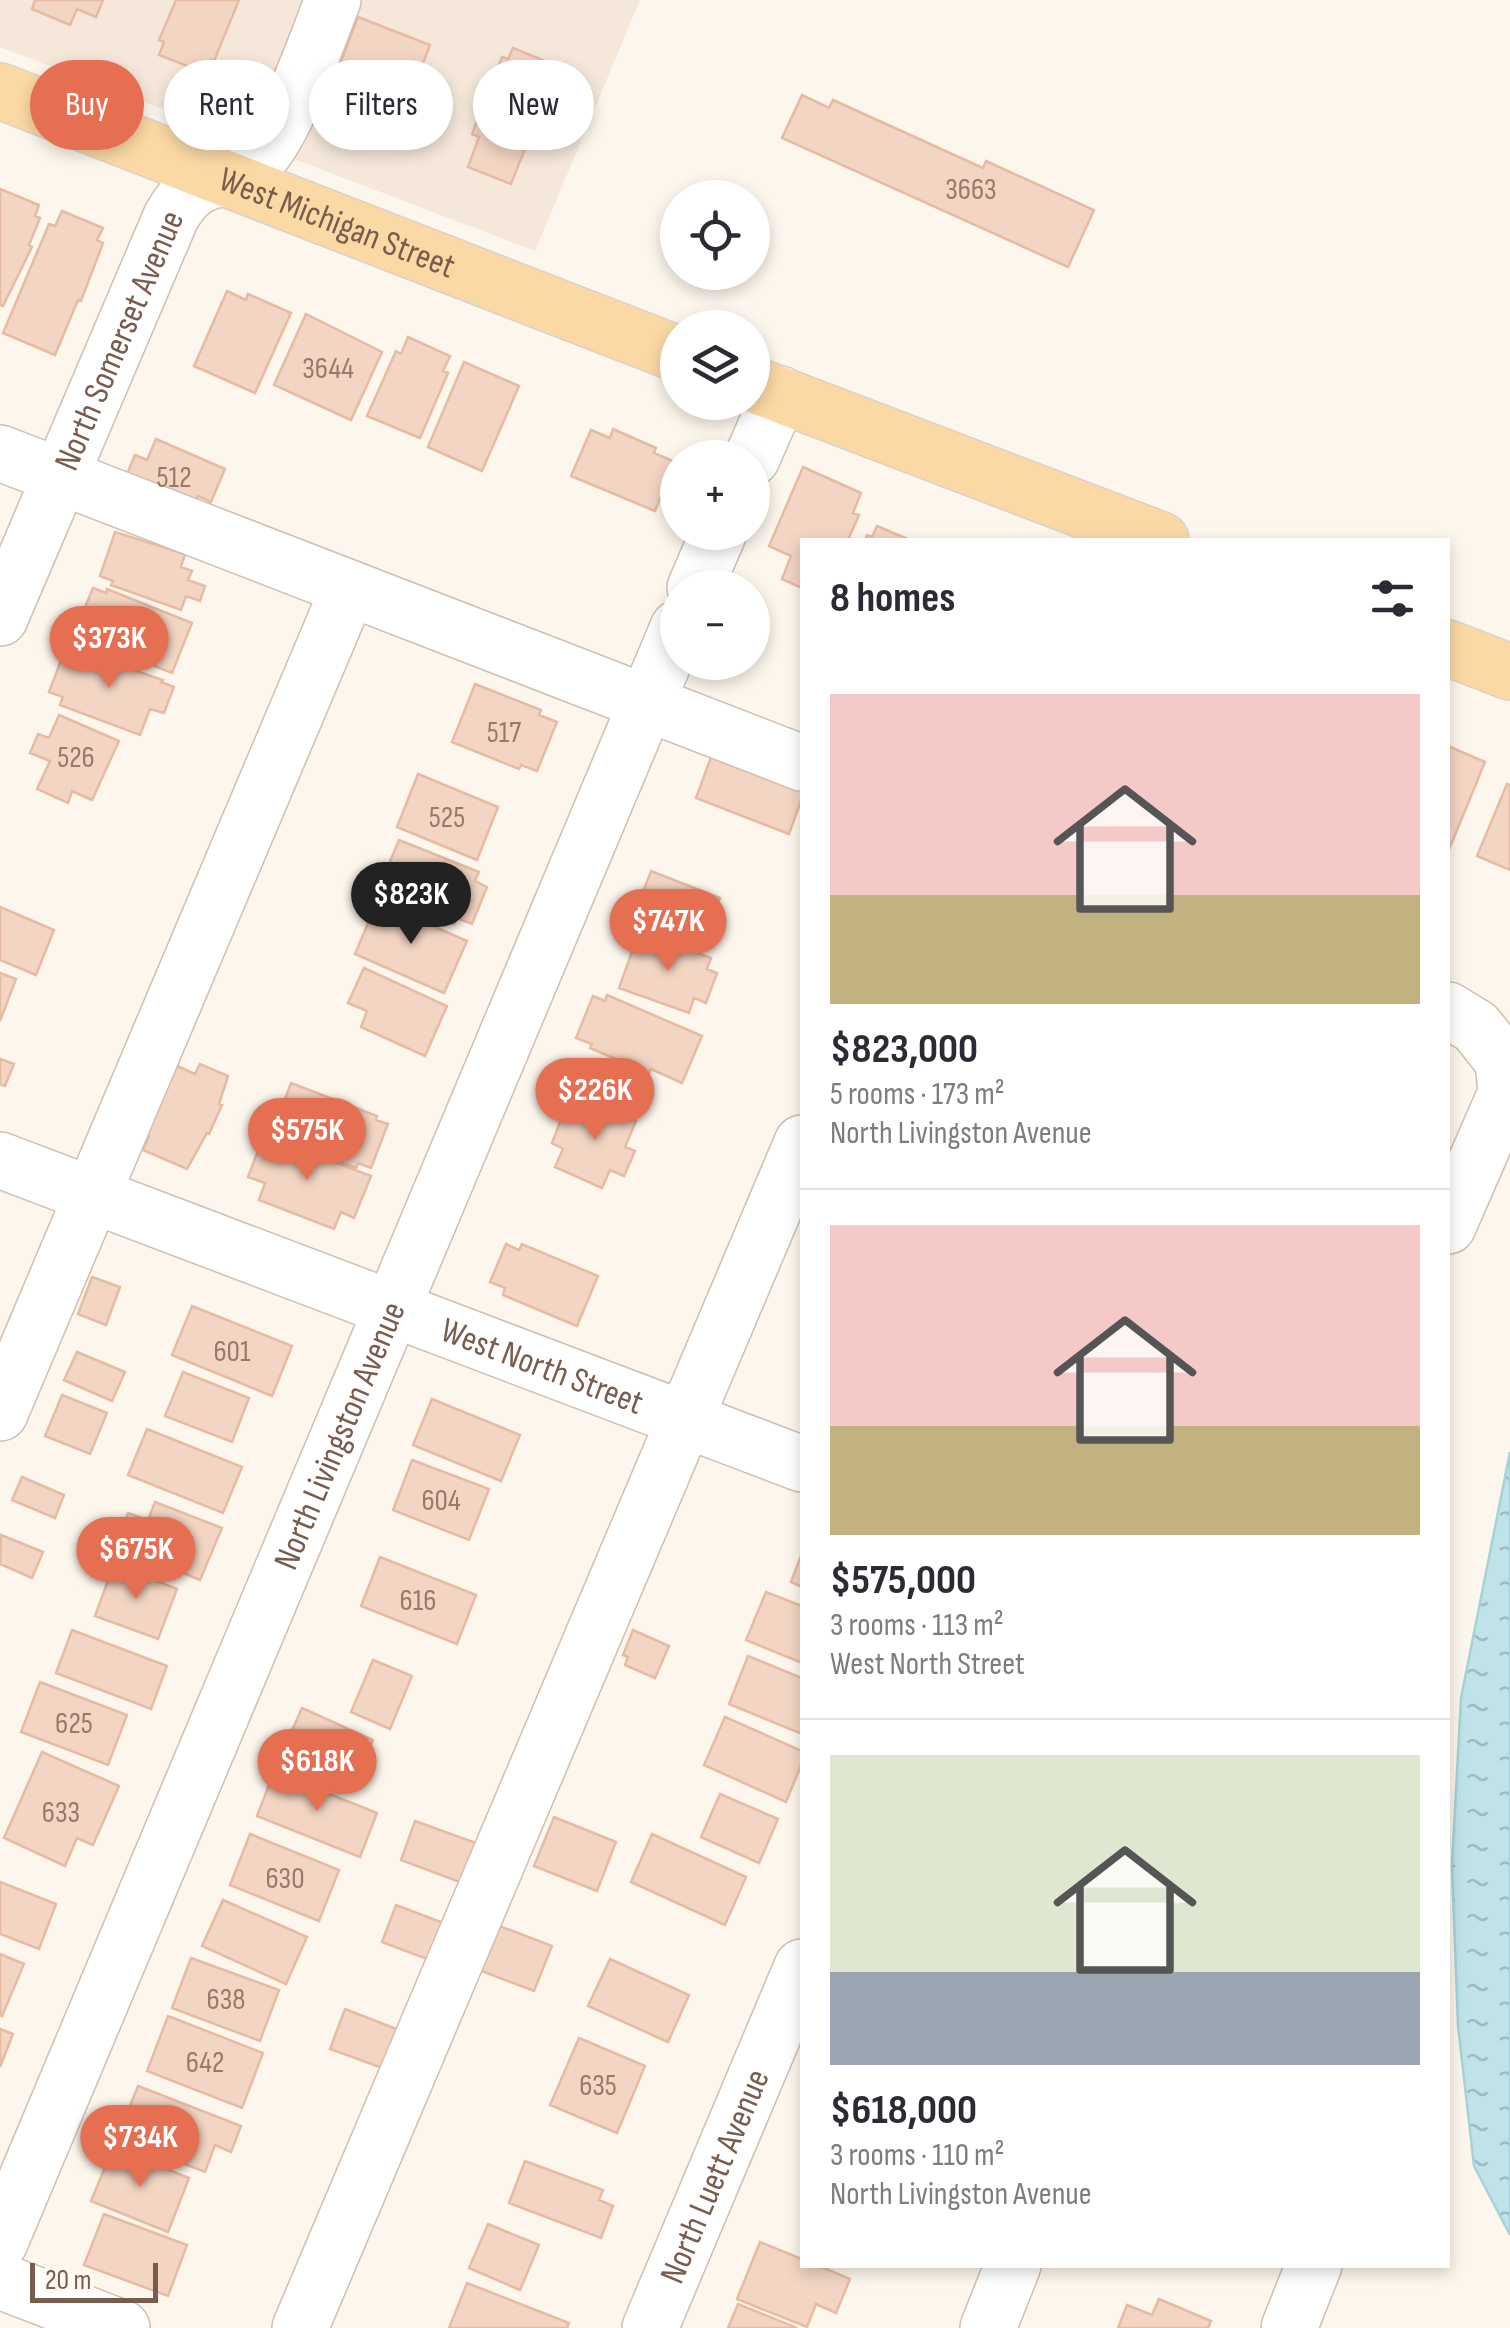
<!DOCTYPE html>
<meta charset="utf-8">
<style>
body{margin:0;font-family:"Sofia Sans Condensed",sans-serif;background:#f2f2f3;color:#2b2b33;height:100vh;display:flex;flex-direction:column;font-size:38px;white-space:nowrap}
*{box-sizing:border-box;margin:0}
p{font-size:32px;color:#7c7c81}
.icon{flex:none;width:55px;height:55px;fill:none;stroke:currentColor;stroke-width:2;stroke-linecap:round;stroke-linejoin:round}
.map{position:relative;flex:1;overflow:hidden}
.drawer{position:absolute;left:800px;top:538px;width:650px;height:1730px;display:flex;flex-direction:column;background:#fff;border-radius:0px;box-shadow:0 5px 15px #0003}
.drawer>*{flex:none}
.hud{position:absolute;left:30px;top:60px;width:620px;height:90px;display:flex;gap:20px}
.buttons{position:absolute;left:660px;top:180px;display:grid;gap:20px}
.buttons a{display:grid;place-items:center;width:110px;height:110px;border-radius:50%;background:#fff;box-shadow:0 5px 15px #0003;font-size:50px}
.scale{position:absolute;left:30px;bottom:25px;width:128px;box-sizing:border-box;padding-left:10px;border:5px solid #7a5c4d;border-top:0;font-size:28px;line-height:35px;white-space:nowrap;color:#7a5c4d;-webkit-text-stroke:8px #fffaf3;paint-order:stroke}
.price{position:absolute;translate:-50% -85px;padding:0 22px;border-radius:35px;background:#e76f51;color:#fff;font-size:32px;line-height:65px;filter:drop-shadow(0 2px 5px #0008)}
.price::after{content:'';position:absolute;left:50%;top:60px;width:30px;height:22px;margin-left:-15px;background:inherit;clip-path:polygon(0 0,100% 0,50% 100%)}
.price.active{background:#222;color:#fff}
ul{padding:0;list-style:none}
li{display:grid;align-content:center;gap:20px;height:530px;padding:0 30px}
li+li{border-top:2px solid #e1e1e2}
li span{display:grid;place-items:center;height:310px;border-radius:0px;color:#555}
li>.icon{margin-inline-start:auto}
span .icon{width:180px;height:180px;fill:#fffc;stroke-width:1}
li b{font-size:42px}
h2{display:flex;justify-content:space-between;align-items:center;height:120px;padding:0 30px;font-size:42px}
.tag{padding:0 35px;border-radius:45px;background:#fff;box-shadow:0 5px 15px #0003;font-size:35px;line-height:90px}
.tag.active{background:#e76f51;color:#fff}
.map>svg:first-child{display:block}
.residential{fill:#f5e8da}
.water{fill:url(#water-ripples);stroke:#a5d3da;stroke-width:2.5}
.building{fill:#f3d5c3;stroke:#e6bba3;stroke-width:2.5}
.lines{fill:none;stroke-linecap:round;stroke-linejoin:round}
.minor-casing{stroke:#d1beb0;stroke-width:58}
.major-casing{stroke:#dad1cd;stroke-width:58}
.minor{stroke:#fff;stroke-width:55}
.major{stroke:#fbd9a5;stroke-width:55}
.labels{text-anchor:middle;stroke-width:8;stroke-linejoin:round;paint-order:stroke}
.number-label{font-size:30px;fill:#987a6a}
.street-label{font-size:35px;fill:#7a5c4d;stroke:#fffaf3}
</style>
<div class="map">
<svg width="1510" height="2328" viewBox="0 0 1510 2328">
<defs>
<pattern id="water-ripples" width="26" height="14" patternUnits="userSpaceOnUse" patternTransform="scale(2.5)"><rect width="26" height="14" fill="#bfe3e8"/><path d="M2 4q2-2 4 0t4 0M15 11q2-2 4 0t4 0" fill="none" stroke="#a0bbbe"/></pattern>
</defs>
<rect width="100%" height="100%" fill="#fdf6ec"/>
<path class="residential" d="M 0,0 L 640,0 L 535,251 L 0,47 Z"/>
<path class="water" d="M 1510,1452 L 1510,2235 L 1474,2166 L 1458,2026 L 1452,1865 L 1461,1698 Z"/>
<path class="building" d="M 35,0 L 103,0 L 96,17 L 77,9 L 70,25 L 32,9 Z
M 176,0 L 239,0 L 214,61 L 211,60 L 205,73 L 159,55 L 164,42 L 159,40 Z
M 358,17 L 430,45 L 399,126 L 327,98 Z
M 513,48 L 562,68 L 534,149 L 526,146 L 511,184 L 468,167 L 479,137 L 472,134 L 502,57 L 508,59 Z
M 802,95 L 829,108 L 833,100 L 983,168 L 986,161 L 1094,210 L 1068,267 L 782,138 Z
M 0,189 L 39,205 L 35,216 L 40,218 L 29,245 L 32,247 L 3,306 L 0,305 Z
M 62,211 L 103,228 L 97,240 L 103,243 L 81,301 L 78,300 L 55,355 L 3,333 L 49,224 L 55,226 Z
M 227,291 L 246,300 L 248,294 L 291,313 L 255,393 L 194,366 Z
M 306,314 L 382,352 L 351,420 L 274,385 Z
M 408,337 L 450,356 L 443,371 L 448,373 L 420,438 L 367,416 L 396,351 L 401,354 Z
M 464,362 L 519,386 L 482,471 L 428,447 Z
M 613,429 L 656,448 L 654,453 L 675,462 L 655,511 L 571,476 L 591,430 L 610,438 Z
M 156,439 L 225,469 L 211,502 L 198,496 L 190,515 L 122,486 L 135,455 L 147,460 Z
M 803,467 L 861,493 L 853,513 L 859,515 L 848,540 L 802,540 L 802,588 L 782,579 L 791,556 L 769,546 Z
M 877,526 L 910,540 L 865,540 L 867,535 L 872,537 Z
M 115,532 L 185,554 L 181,567 L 192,571 L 188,580 L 205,586 L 200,601 L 186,596 L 181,610 L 111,585 L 113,581 L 100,576 Z
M 93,588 L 106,593 L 107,589 L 192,623 L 172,673 L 88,640 L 91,634 L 76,629 Z
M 66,647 L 163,680 L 161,682 L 174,687 L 164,713 L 150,709 L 140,735 L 60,705 L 63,697 L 49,692 Z
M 475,684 L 541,710 L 539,715 L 557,722 L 537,771 L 521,765 L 519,769 L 452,742 Z
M 59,715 L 119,741 L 92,800 L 72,791 L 68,803 L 37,789 L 50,761 L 30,753 L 38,734 L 49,738 Z
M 1448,746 L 1485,762 L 1448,852 Z
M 714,749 L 802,781 L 802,798 L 789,834 L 696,798 Z
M 418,774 L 498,807 L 477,860 L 397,827 Z
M 1507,784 L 1510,785 L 1510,870 L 1477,856 Z
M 399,840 L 479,872 L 475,881 L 487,887 L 472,924 L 457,918 L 454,924 L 377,892 Z
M 651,871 L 720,898 L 700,951 L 635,926 L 644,903 L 639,902 Z
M 377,902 L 467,941 L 444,993 L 355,954 Z
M 0,907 L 54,930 L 36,975 L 0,960 Z
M 639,932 L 711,958 L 707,969 L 717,973 L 706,1003 L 694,998 L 689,1013 L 619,988 Z
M 364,968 L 447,1006 L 425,1056 L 361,1027 L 367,1011 L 348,1003 Z
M 0,973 L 16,979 L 0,1021 Z
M 607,995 L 702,1036 L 682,1083 L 651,1069 L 649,1073 L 590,1048 L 592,1044 L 576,1038 L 593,996 L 605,1001 Z
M 0,1059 L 14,1064 L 5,1086 L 0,1084 Z
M 173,1064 L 195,1074 L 200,1064 L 228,1076 L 219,1104 L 222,1105 L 209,1134 L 207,1133 L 187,1169 L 143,1150 L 149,1136 L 143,1134 Z
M 291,1083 L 377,1116 L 376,1120 L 388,1124 L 371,1168 L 358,1163 L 356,1168 L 282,1141 L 290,1119 L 279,1115 Z
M 585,1098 L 636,1121 L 625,1147 L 635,1151 L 624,1176 L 610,1170 L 602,1188 L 555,1167 L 563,1149 L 552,1143 L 562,1117 L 574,1122 Z
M 264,1135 L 371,1176 L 354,1218 L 341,1212 L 334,1229 L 259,1200 L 265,1183 L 248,1177 Z
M 506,1244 L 519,1250 L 522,1244 L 598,1276 L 577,1326 L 503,1295 L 505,1288 L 490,1282 Z
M 92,1277 L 120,1287 L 106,1325 L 78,1314 Z
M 192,1306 L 292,1346 L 272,1396 L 172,1355 Z
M 77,1352 L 125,1372 L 112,1401 L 64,1380 Z
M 183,1372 L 249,1398 L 232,1442 L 165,1416 Z
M 62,1395 L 107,1413 L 90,1454 L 45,1436 Z
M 432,1399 L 520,1435 L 501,1481 L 413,1445 Z
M 147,1429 L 242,1467 L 223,1513 L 128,1475 Z
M 412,1460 L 489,1489 L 469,1540 L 393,1510 Z
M 22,1477 L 64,1495 L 55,1518 L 12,1500 Z
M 155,1502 L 222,1528 L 200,1580 L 116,1545 L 128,1513 L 148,1520 Z
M 1,1535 L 43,1552 L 32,1578 L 0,1564 Z
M 802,1553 L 802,1587 L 791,1582 Z
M 380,1557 L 476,1595 L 457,1644 L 361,1606 Z
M 114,1564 L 177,1589 L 158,1639 L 95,1616 Z
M 766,1592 L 802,1606 L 802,1663 L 746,1640 Z
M 72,1630 L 167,1666 L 151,1709 L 56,1673 Z
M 633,1630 L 669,1646 L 655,1678 L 625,1665 L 628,1657 L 623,1655 Z
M 748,1656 L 802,1678 L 802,1734 L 729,1704 Z
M 373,1660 L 412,1676 L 390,1729 L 351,1712 Z
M 40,1682 L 127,1715 L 108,1765 L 21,1732 Z
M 302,1708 L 373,1740 L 352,1785 L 282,1753 Z
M 725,1717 L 802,1751 L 802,1763 L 786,1802 L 704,1765 Z
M 42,1752 L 119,1786 L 93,1845 L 77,1838 L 65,1866 L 4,1838 Z
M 274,1772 L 377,1813 L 360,1857 L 257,1816 Z
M 720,1794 L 778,1819 L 759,1863 L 701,1837 Z
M 554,1817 L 616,1842 L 597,1891 L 534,1866 Z
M 415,1821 L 476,1843 L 462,1883 L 401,1860 Z
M 250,1834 L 339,1870 L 319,1921 L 230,1885 Z
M 652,1834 L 746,1877 L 725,1925 L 631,1882 Z
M 0,1882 L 56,1904 L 39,1949 L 0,1934 Z
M 223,1900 L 307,1937 L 286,1984 L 202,1946 Z
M 396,1905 L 446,1924 L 432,1961 L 382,1942 Z
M 497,1925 L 552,1946 L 534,1991 L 479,1970 Z
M 0,1954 L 24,1964 L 2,2016 L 0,2015 Z
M 191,1958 L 279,1990 L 260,2041 L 172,2008 Z
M 610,1959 L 689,1995 L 668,2042 L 588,2006 Z
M 345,2009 L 399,2030 L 385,2069 L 330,2049 Z
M 168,2016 L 263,2053 L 242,2108 L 147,2071 Z
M 0,2029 L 13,2034 L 0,2067 Z
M 579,2038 L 645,2066 L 617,2133 L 550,2105 Z
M 138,2086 L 241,2126 L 231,2152 L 215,2145 L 205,2172 L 117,2138 Z
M 113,2148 L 189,2178 L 168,2232 L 91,2201 Z
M 525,2161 L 603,2190 L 599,2200 L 613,2206 L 601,2238 L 509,2203 Z
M 104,2214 L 187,2245 L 168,2296 L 84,2265 Z
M 488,2224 L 539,2245 L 520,2290 L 469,2268 Z
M 760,2242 L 802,2259 L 802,2265 L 817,2265 L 850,2279 L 836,2313 L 816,2304 L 807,2327 L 737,2299 Z
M 467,2283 L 569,2323 L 567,2328 L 449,2328 Z
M 1159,2299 L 1211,2321 L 1208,2328 L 1118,2328 L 1127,2305 L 1152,2315 Z
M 738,2304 L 797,2328 L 728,2328 Z"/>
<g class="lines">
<defs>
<g id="minor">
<path d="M 0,453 L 802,763"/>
<path d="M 752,458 L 780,394"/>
<path d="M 695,588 L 719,532"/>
<path id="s1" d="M 0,618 L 171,217 C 198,168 222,189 257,160 C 284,137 318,37 333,0"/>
<path d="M 1448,1010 L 1476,1027 L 1503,1061 L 1506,1093 L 1448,1226"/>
<path id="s2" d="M 0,1160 L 802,1464"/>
<path d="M 0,1413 L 349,588"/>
<path id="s3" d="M 0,2242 L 678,628"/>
<path d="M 0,2281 L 122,2328"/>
<path d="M 300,2328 L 802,1143"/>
<path id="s4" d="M 650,2328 L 802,1967"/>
<path d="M 988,2328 L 1013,2265"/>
<path d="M 1289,2328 L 1314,2265"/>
</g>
<g id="major">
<path id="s5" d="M 0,91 L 678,354"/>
<path d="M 752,384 L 1161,540"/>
<path d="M 1448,648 L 1510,672"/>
</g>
</defs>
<use href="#minor" class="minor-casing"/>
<use href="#major" class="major-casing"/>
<use href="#minor" class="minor"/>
<use href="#major" class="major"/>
</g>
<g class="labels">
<g class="number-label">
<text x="971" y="199">3663</text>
<text x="328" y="378">3644</text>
<text x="174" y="487">512</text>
<text x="504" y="742">517</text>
<text x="76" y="767">526</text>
<text x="447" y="827">525</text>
<text x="232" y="1361">601</text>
<text x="441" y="1510">604</text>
<text x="418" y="1610">616</text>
<text x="74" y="1733">625</text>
<text x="61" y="1822">633</text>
<text x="285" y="1888">630</text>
<text x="226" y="2009">638</text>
<text x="205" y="2072">642</text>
<text x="598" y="2095">635</text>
</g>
<g class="street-label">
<text dy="12" stroke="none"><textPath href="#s5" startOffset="362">West Michigan Street</textPath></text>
<text dy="12" stroke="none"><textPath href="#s1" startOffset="302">North Somerset Avenue</textPath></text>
<text dy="12" stroke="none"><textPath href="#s2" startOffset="580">West North Street</textPath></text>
<text dy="12" stroke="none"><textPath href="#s3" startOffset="875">North Livingston Avenue</textPath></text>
<text dy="12" stroke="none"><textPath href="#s4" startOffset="165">North Luett Avenue</textPath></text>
</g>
</g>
</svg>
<div class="buttons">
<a><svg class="icon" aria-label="locate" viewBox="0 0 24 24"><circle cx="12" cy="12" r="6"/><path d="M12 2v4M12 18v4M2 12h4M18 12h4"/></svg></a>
<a><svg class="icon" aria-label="layers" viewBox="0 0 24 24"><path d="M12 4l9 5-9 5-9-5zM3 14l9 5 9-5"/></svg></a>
<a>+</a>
<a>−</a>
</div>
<div class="scale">20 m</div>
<b class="price" style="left:109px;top:691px">$373K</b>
<b class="price active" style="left:411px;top:947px">$823K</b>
<b class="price" style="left:668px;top:974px">$747K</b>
<b class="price" style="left:595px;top:1143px">$226K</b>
<b class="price" style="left:307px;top:1183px">$575K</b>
<b class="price" style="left:136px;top:1602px">$675K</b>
<b class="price" style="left:317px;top:1814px">$618K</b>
<b class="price" style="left:140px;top:2190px">$734K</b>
<div class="hud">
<a class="tag active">Buy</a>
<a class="tag">Rent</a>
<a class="tag">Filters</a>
<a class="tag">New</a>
</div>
<section class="drawer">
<h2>8 homes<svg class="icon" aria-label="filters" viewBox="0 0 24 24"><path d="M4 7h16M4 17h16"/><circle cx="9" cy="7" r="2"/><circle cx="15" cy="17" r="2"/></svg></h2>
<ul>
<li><span style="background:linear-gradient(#f6c9c9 65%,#c2b280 0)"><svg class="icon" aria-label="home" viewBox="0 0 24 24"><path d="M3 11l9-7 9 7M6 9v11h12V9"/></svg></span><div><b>$823,000</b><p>5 rooms · 173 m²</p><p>North Livingston Avenue</p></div></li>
<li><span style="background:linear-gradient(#f6c9c9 65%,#c2b280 0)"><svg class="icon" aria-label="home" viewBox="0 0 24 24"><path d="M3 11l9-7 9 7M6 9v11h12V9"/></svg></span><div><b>$575,000</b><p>3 rooms · 113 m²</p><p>West North Street</p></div></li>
<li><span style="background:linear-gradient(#dfe7d0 70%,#9aa5b1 0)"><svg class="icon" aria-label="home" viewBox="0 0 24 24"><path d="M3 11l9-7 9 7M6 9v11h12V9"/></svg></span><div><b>$618,000</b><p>3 rooms · 110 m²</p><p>North Livingston Avenue</p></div></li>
</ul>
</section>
</div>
